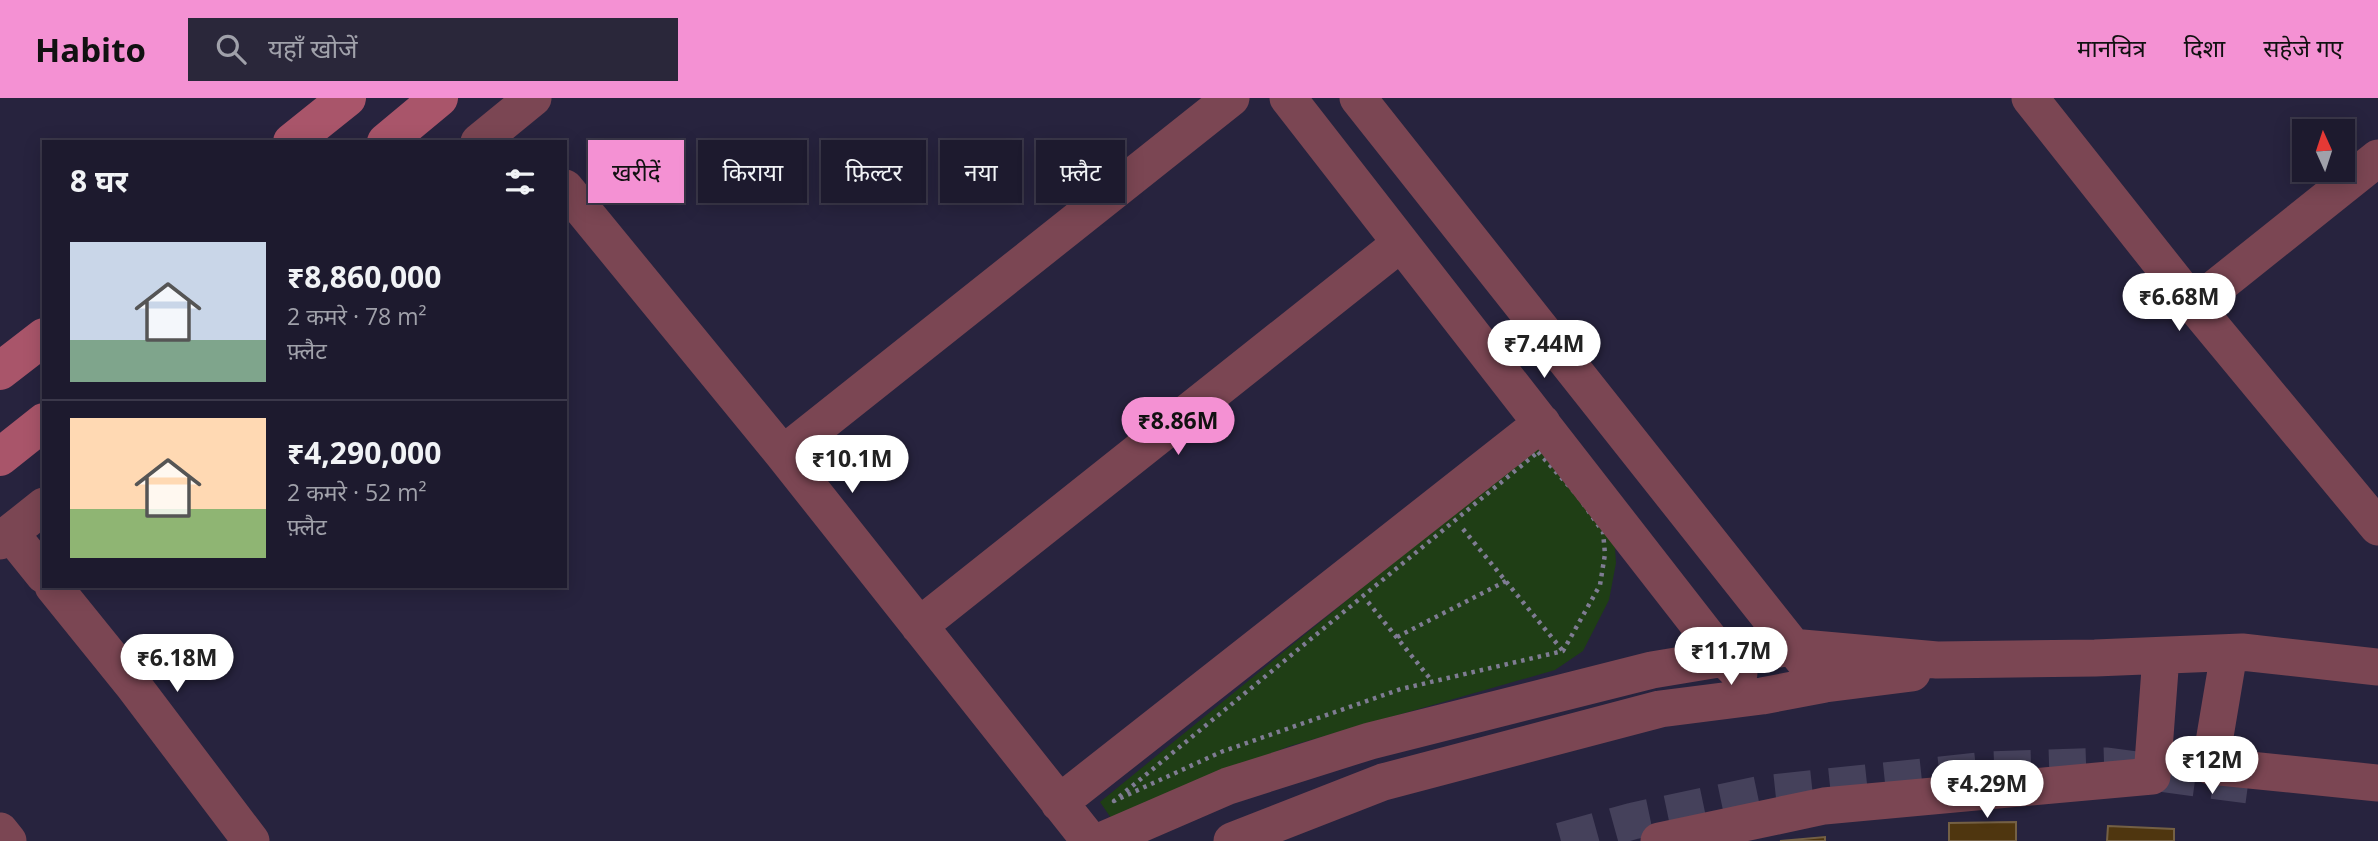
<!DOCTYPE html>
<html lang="hi">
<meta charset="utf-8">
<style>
body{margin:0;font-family:"Open Sans","Noto Sans Devanagari",sans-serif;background:#2a273a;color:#f1f3f6;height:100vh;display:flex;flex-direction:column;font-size:26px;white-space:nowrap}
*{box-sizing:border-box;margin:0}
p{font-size:23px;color:#a0a1aa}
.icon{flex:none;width:38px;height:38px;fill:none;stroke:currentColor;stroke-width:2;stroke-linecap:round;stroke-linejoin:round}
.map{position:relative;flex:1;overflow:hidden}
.panel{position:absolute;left:42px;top:42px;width:525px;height:448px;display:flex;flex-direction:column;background:#1d1a2e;border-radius:0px;box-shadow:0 4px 18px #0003,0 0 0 2px #3b384a}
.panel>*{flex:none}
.guide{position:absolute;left:588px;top:42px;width:665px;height:63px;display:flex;gap:14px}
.needle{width:46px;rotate:357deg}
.buttons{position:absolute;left:2292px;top:21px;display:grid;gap:14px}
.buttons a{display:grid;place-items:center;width:63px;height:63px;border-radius:0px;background:#1d1a2e;box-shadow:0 4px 18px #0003,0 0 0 2px #3b384a;font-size:35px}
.price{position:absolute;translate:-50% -60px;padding:0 16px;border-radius:24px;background:#fff;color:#222;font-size:23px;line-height:46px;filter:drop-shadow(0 2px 4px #0008)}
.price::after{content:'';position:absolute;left:50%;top:42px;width:21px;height:16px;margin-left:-10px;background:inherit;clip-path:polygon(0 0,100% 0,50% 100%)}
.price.current{background:#f491d3;color:#111}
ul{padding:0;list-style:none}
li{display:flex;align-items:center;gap:21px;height:175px;padding:0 28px}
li+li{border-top:2px solid #3b384a}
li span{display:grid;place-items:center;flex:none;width:196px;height:140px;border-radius:0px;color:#555}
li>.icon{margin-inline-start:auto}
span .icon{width:84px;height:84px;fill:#fffc;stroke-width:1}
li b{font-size:30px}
h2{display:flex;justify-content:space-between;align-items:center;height:84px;padding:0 28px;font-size:30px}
.chip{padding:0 24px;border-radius:0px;background:#1d1a2e;box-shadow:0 4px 18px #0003,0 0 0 2px #3b384a;font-size:24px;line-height:63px}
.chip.current{background:#f491d3;color:#111}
header{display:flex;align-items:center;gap:42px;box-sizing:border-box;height:98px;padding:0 35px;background:#f491d3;color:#111}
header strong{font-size:33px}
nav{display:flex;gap:38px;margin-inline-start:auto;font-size:24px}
.search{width:490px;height:63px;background:#2a273a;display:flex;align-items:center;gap:18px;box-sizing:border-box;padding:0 24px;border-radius:0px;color:#a0a1aa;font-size:26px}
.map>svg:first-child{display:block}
.green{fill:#1f3e15}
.building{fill:#4f360f;stroke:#746044;stroke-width:2}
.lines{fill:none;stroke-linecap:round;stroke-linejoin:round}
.minor-tunnel{stroke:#45415b;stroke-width:37;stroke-dasharray:37 18;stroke-linecap:butt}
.path{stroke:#7f7c93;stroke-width:4.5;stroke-dasharray:3.5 5;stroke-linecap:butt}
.minor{stroke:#7b4653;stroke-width:37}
.secondary{stroke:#a9556a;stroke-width:38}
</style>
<header>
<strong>Habito</strong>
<div class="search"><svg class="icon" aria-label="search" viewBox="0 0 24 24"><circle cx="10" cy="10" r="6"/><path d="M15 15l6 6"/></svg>यहाँ खोजें</div>
<nav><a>मानचित्र</a><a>दिशा</a><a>सहेजे गए</a></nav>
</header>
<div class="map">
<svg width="2378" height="743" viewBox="0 0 2378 743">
<rect width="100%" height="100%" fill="#27233e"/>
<path class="green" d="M 1544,341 L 1614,435 L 1616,465 L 1609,502 L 1583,553 L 1555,572 L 1290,648 L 1111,720 L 1100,704 Z"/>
<path class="building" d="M 2016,724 L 2016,743 L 1949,743 L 1949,725 Z
M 2108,728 L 2174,731 L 2174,743 L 2107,743 Z
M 1825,739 L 1825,743 L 1780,743 Z"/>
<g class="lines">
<path class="minor-tunnel" d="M 1561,743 L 1633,723 L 1762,696 L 1988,672 L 2107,668 L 2248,687"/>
<path class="path" d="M 1538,354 L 1578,398 L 1603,434 L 1605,456 L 1600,487 L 1563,553 L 1401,591 L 1221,654 L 1114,703 Z
M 1463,431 L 1563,553
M 1368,504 L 1432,583
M 1397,539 L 1506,483"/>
<path class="minor" d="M 1288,0 L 1725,561 L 1739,575
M 1358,0 L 1805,564
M 2030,0 L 2194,207 L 2378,429
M 479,44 L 533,0
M 565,90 L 783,356 L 1090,743
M 2194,207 L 2378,60
M 783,356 L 1231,0
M 10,435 L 44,477
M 0,443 L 44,408
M 53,488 L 133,587 L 251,743
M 919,528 L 1401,145
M 2229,555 L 2210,668 L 2378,685
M 1059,705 L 1542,325
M 0,733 L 8,743
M 1101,743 L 1228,688 L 1370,643 L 1652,572 L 1791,549 L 1937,562 L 2095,560 L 2242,554 L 2378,569
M 1232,743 L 1383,684 L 1660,611 L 1762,598 L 1825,586 L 1912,575
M 1659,743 L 1824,708 L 2152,678 L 2161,558"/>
<path class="secondary" d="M 292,44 L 347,0
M 386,44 L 439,0
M 0,273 L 44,239
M 0,359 L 44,324"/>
</g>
</svg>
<div class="buttons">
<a><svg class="needle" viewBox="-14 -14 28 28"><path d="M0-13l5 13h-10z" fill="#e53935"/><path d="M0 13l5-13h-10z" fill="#a0a1aa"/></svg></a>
</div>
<b class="price" style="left:2179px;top:235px">₹6.68M</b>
<b class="price" style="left:1544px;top:282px">₹7.44M</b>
<b class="price current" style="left:1178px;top:359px">₹8.86M</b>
<b class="price" style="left:852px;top:397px">₹10.1M</b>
<b class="price" style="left:1731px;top:589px">₹11.7M</b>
<b class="price" style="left:177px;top:596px">₹6.18M</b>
<b class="price" style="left:2212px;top:698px">₹12M</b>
<b class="price" style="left:1987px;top:722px">₹4.29M</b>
<div class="guide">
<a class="chip current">खरीदें</a>
<a class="chip">किराया</a>
<a class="chip">फ़िल्टर</a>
<a class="chip">नया</a>
<a class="chip">फ़्लैट</a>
</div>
<section class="panel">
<h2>8 घर<svg class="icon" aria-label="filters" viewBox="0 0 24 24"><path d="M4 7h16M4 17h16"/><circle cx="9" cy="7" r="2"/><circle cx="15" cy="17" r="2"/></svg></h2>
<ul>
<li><span style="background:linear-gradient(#c9d6e8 70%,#7fa58c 0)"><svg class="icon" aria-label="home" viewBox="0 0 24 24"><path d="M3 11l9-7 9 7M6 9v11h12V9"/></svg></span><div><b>₹8,860,000</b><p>2 कमरे · 78 m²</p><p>फ़्लैट</p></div></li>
<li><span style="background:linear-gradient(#ffd9b3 65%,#8fb573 0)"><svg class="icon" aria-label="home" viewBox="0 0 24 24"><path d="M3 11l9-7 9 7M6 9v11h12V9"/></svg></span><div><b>₹4,290,000</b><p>2 कमरे · 52 m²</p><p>फ़्लैट</p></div></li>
</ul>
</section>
</div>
